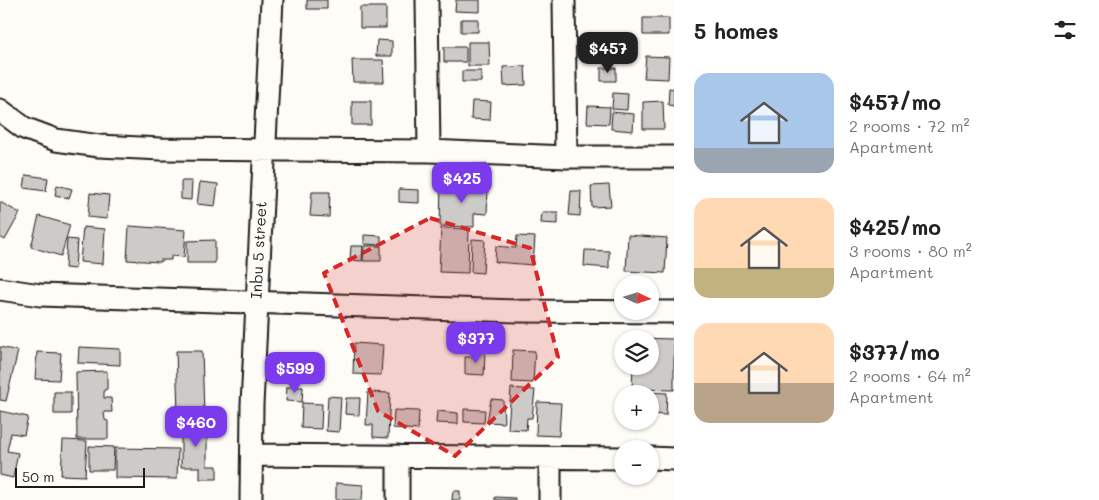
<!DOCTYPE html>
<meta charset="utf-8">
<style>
body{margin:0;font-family:Mali,sans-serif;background:#f2f2f2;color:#222;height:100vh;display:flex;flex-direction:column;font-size:19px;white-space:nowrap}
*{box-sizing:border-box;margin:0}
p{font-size:16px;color:#767676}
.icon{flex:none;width:28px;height:28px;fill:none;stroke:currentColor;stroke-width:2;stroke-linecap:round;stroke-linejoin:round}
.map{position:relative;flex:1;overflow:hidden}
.sheet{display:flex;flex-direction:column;background:#fff;width:425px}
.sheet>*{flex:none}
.needle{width:32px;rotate:94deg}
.tools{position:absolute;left:614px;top:275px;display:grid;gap:10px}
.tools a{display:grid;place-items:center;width:45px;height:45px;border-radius:50%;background:#fff;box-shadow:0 1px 4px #0004;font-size:25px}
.scale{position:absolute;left:15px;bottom:12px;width:130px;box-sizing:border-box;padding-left:5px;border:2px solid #1c1c1c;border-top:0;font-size:14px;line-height:18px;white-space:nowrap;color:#1c1c1c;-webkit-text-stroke:4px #fdfcf7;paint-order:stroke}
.price{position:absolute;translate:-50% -42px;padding:0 11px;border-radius:10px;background:#7c3aed;color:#fff;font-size:16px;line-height:32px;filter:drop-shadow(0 1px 2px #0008)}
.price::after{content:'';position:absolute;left:50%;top:30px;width:15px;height:11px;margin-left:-8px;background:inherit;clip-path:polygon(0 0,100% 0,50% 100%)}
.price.on{background:#222;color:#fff}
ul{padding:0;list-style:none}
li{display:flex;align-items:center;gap:15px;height:125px;padding:0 20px}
li span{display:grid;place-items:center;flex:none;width:140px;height:100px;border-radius:15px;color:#555}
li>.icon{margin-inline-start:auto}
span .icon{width:60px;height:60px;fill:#fffc;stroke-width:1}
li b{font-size:21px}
h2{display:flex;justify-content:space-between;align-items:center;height:60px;padding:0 20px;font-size:21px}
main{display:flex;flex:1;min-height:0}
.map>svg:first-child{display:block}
.building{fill:#cccbc8;stroke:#1c1c1c}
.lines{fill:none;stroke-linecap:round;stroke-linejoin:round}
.minor-casing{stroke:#1c1c1c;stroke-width:25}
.minor{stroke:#fdfcf7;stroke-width:21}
.marked{fill:#d62828;fill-opacity:0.2;stroke:#d62828;stroke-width:4;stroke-dasharray:10 6;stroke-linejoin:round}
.labels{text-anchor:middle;stroke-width:4.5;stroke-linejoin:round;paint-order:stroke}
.street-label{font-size:15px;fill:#1c1c1c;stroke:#fdfcf7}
</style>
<main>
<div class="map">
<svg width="674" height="500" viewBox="0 0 674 500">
<rect width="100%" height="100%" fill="#fdfcf7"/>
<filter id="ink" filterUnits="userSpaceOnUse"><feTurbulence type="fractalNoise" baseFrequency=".02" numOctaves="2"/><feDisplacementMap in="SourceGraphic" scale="10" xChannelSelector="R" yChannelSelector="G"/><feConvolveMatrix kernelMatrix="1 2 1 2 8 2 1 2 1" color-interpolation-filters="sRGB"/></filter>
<g filter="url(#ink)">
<path class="building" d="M 307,0 L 327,0 L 327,9 L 307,9 Z
M 456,0 L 480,0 L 480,12 L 455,11 Z
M 360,7 L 386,7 L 386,28 L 360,28 Z
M 643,18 L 669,18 L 669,35 L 643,35 Z
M 461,19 L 478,19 L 478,32 L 461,32 Z
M 377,40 L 392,41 L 392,56 L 376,56 Z
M 601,40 L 616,40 L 616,51 L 601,51 Z
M 468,42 L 489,42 L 490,66 L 468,66 Z
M 444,47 L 466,47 L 466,62 L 444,62 Z
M 646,56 L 669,57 L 668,79 L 644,78 Z
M 352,60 L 383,60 L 384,82 L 353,82 Z
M 525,66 L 526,85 L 504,86 L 503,67 Z
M 601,68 L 616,68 L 616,81 L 601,81 Z
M 462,71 L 481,71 L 481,82 L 462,82 Z
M 669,88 L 674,89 L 674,106 L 668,105 Z
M 613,93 L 628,94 L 627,110 L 612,109 Z
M 352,101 L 371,101 L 371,125 L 352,125 Z
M 472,101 L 491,102 L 490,120 L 471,119 Z
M 663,101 L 664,129 L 643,129 L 643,102 Z
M 588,106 L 610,107 L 609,124 L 587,123 Z
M 612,112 L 634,114 L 633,131 L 611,129 Z
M 26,175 L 48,178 L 46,191 L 24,188 Z
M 181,181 L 192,181 L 191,200 L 181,199 Z
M 200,182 L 218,184 L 215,206 L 197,204 Z
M 441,183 L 474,184 L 474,187 L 488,188 L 487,214 L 474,213 L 474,227 L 440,226 Z
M 57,185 L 72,189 L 69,198 L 55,195 Z
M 609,185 L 611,206 L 592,207 L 591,186 Z
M 399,189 L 419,190 L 419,203 L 399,202 Z
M 571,191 L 581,191 L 580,216 L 569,215 Z
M 312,192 L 330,192 L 329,217 L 310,216 Z
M 90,193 L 109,195 L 107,219 L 88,217 Z
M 0,202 L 20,213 L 5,240 L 0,237 Z
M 542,212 L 558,212 L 558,224 L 541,223 Z
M 39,216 L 70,225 L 61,256 L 31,247 Z
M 129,226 L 186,230 L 184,257 L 171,256 L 171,260 L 160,260 L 160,262 L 127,260 Z
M 83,227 L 105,229 L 103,264 L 80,262 Z
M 441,228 L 469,229 L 468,273 L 439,272 Z
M 364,235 L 381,236 L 381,245 L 364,244 Z
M 628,235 L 667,238 L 665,273 L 626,271 Z
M 517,236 L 535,237 L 533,265 L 495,262 L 496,246 L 516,248 Z
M 67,239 L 77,240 L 75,269 L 65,268 Z
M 472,239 L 485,240 L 483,273 L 471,272 Z
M 215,240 L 215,263 L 187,263 L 187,241 Z
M 351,246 L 363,246 L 362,261 L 350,260 Z
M 364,246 L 381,246 L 381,261 L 363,261 Z
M 585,250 L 609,251 L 609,268 L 584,266 Z
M 634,338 L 674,339 L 674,390 L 632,389 L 633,366 L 650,366 L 650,339 Z
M 354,343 L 383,345 L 381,375 L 353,374 Z
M 0,347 L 18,351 L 6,401 L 0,400 Z
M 79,347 L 120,349 L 120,365 L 78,363 Z
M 474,350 L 485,351 L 484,375 L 465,374 L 465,357 L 473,357 Z
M 513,350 L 535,351 L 533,383 L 512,382 Z
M 176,351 L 202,351 L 204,413 L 178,414 Z
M 37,352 L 61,353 L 59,380 L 35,379 Z
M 107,371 L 107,389 L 104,390 L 104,398 L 111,398 L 112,412 L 104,412 L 105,420 L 108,421 L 108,439 L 77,439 L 76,372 Z
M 287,387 L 303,387 L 302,402 L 286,401 Z
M 511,388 L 535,390 L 532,418 L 527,418 L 526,430 L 508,429 Z
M 54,392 L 71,392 L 71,414 L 54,414 Z
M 368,392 L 390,393 L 388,438 L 373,437 L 373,425 L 366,425 Z
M 644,392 L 667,393 L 666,415 L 650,414 L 650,394 Z
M 328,396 L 341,397 L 339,432 L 326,431 Z
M 346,398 L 360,398 L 359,415 L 345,414 Z
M 491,399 L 503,400 L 504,423 L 487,422 Z
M 537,402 L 561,403 L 559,436 L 536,435 Z
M 302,403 L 322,404 L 321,429 L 301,428 Z
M 464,409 L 485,410 L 484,423 L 464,422 Z
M 394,410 L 419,411 L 418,430 L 393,428 Z
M 0,411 L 28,417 L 24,435 L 11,433 L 7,451 L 18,453 L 13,478 L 0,475 Z
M 437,411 L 458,413 L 458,424 L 436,423 Z
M 181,421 L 207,421 L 207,466 L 217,466 L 217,479 L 200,479 L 200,467 L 181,467 Z
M 63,440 L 87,441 L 85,476 L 61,475 Z
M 89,446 L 114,447 L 113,470 L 89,470 Z
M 115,448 L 178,449 L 177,479 L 115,478 Z
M 336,483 L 363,485 L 362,500 L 336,500 Z
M 453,491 L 460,491 L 460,500 L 452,500 Z
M 495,497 L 515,498 L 515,500 L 495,500 Z"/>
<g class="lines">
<defs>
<path id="minor" d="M 427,0 L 429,151
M 564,0 L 566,157
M 0,110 L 24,128 L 56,140 L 99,146 L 161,149 L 429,151 L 566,157 L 674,157
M 0,289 L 40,295 L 519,311 L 674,312
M 252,455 L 622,458
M 398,456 L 398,500
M 650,458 L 674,459
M 251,500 L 252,405 L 272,0
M 550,500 L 550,458"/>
</defs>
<use href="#minor" class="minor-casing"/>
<use href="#minor" class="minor"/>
</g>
</g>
<path class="marked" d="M 430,218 L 530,248 L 558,357 L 455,456 L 378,411 L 324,273 Z"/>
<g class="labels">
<g class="street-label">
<text transform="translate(259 250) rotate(-87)" y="5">Inbu 5 street</text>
</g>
</g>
</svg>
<div class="tools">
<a><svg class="needle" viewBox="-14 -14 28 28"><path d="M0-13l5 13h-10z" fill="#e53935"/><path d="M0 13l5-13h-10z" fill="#767676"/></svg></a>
<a><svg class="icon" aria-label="layers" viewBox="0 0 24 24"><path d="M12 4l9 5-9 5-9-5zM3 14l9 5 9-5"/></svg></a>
<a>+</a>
<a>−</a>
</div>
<div class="scale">50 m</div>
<b class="price on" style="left:608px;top:74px">$457</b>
<b class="price" style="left:462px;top:204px">$425</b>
<b class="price" style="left:476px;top:364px">$377</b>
<b class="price" style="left:295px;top:394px">$599</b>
<b class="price" style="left:196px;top:448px">$460</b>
</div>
<section class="sheet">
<h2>5 homes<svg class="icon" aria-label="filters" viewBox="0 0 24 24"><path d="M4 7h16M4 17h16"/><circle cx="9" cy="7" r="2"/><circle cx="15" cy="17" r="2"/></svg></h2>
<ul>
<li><span style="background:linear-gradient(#a9c7e8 75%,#9aa5b1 0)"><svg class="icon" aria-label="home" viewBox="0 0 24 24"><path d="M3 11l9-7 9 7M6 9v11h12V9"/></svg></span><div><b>$457/mo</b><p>2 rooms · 72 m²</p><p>Apartment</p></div></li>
<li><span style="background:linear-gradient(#ffd9b3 70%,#c2b280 0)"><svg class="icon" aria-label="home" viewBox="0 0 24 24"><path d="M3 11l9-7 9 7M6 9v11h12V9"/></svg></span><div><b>$425/mo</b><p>3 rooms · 80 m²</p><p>Apartment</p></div></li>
<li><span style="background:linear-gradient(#ffd9b3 60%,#b9a48a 0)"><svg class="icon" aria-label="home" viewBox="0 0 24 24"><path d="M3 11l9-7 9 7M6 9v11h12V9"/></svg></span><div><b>$377/mo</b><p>2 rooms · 64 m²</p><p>Apartment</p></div></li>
</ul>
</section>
</main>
